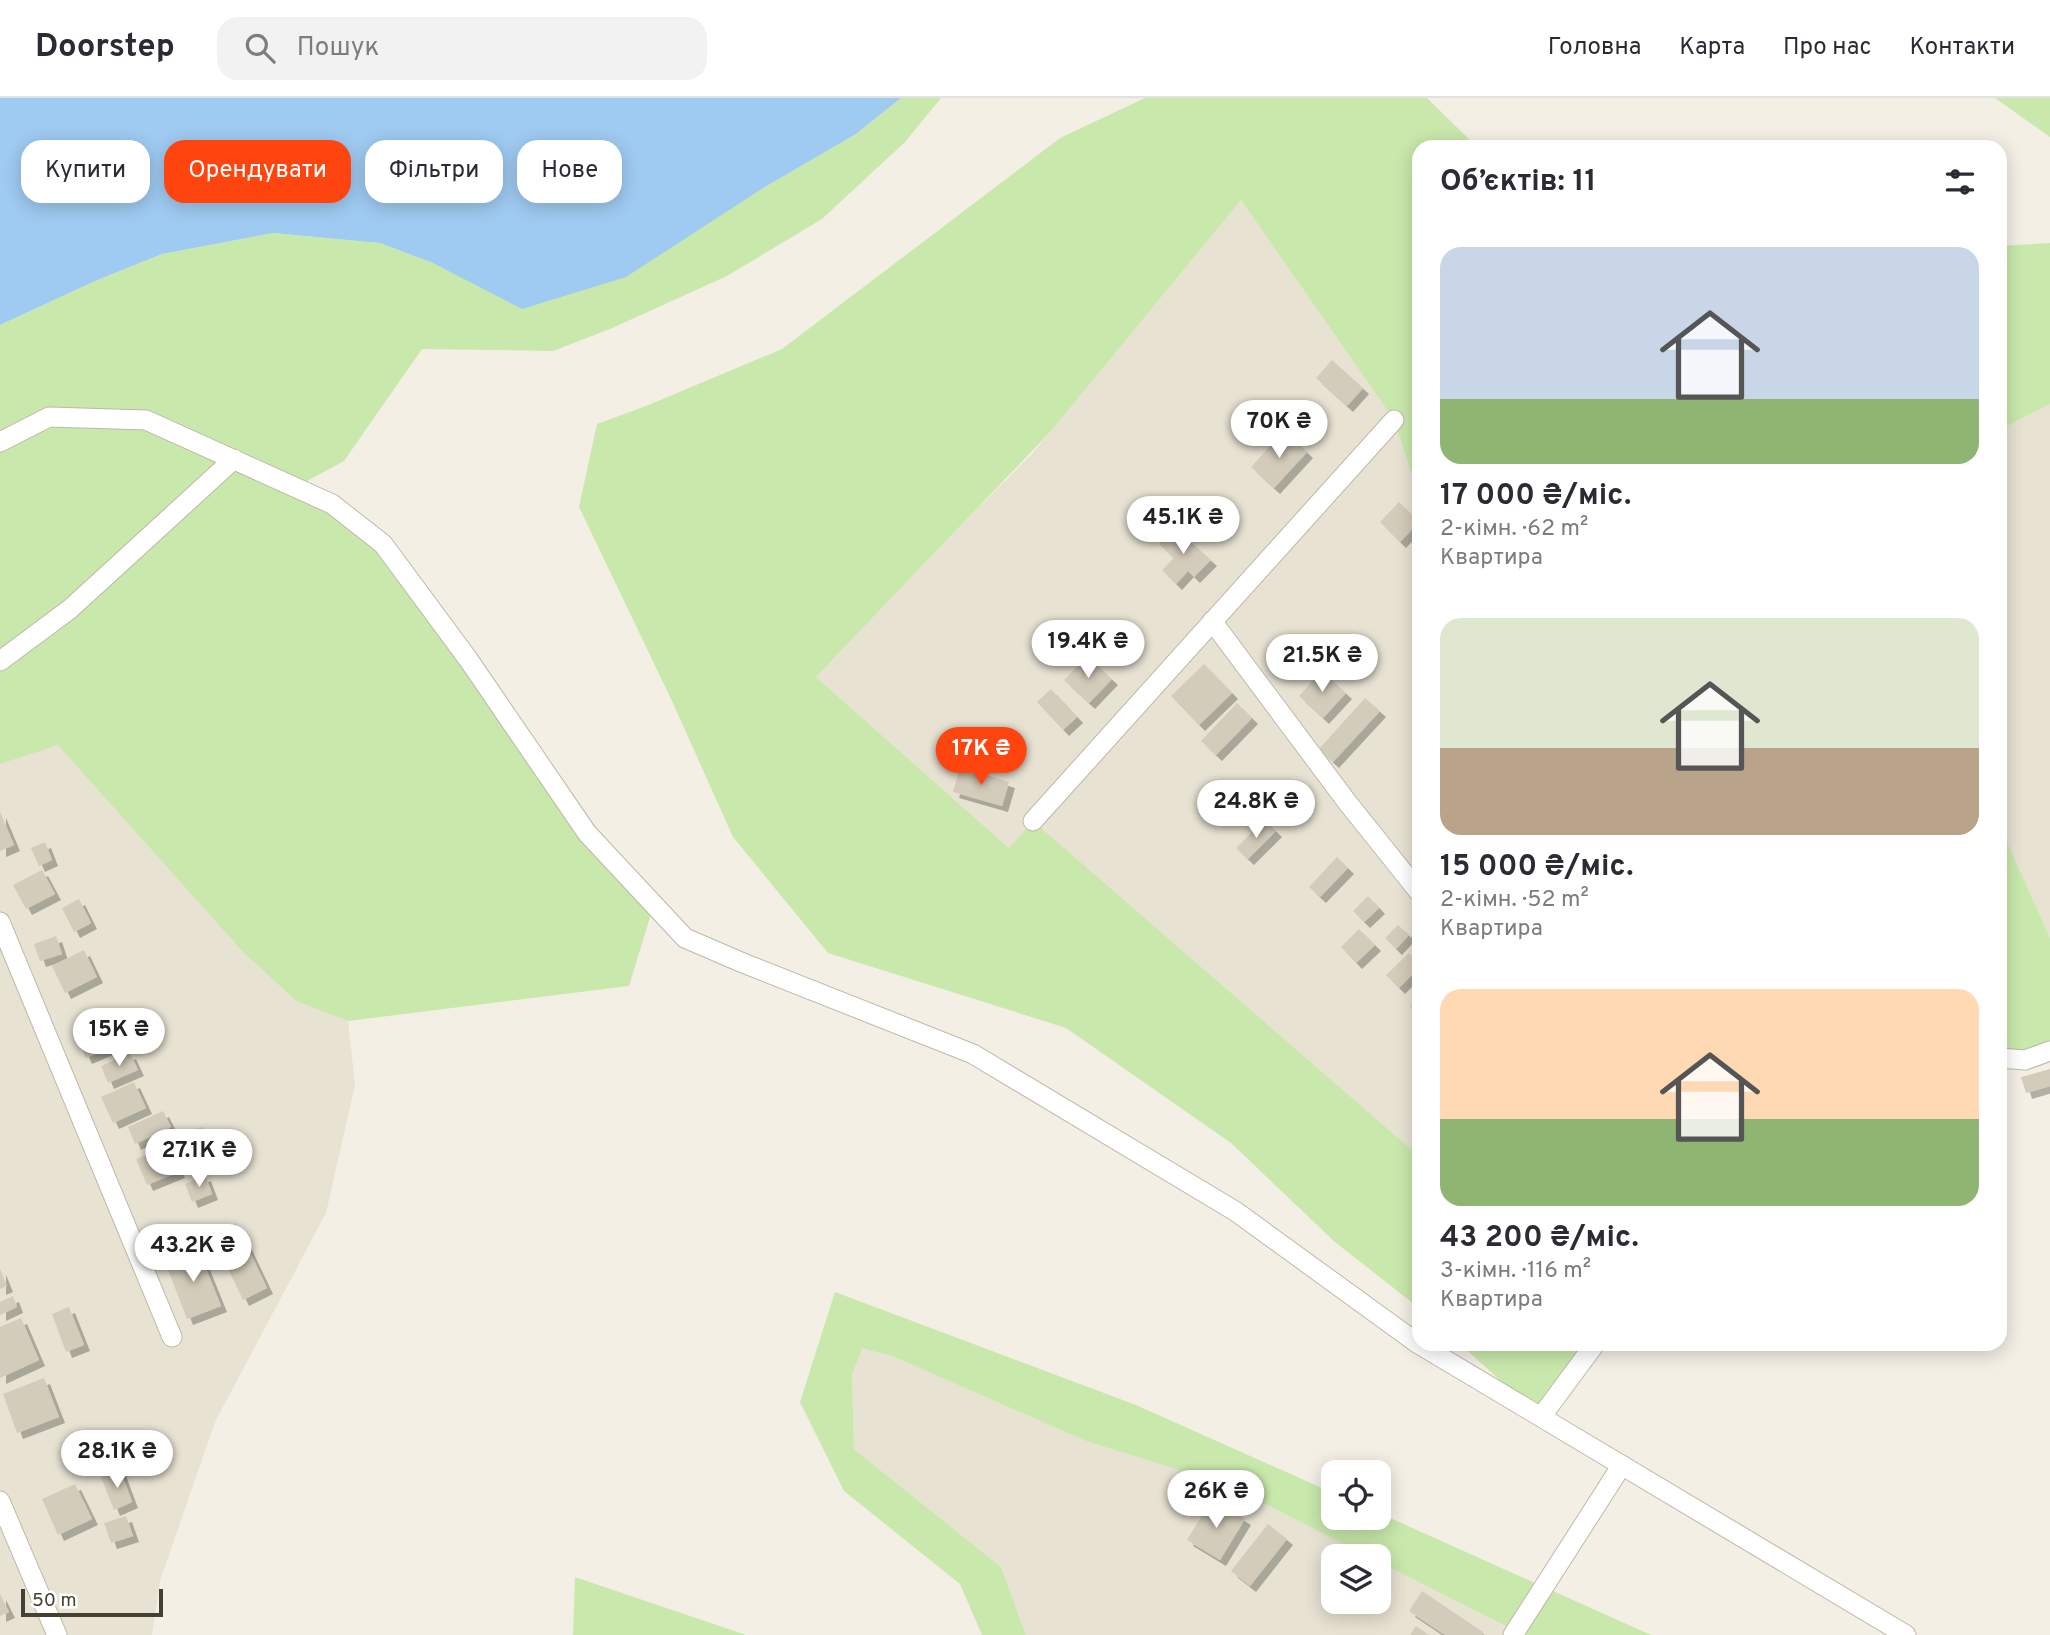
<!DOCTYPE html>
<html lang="uk">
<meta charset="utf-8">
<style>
body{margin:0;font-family:Overpass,sans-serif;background:#f2f2f3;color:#2b2b33;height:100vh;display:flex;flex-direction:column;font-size:26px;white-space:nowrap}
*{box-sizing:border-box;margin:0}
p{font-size:23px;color:#7c7c81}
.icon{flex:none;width:38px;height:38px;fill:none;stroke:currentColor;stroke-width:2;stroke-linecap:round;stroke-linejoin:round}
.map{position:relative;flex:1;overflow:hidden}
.panel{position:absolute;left:1412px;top:42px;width:595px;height:1211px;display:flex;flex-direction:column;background:#fff;border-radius:21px;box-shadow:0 4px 18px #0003}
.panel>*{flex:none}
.top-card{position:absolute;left:21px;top:42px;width:665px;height:63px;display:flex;gap:14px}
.buttons{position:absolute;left:1321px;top:1362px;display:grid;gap:14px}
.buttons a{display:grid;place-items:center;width:70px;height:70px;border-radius:14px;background:#fff;box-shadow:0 4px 18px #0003;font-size:35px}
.scale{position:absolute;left:21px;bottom:18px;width:142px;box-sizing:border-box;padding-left:7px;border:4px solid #454034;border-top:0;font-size:19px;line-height:24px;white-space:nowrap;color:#454034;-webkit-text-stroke:5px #fff;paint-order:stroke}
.price{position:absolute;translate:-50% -60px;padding:0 16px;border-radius:24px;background:#fff;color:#222;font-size:23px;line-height:46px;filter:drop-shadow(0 2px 4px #0008)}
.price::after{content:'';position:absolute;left:50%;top:42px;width:21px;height:16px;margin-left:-10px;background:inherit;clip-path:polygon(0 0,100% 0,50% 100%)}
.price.active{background:#fe4510;color:#fff}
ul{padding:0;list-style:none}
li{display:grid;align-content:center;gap:14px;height:371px;padding:0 28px}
li span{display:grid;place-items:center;height:217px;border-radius:21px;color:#555}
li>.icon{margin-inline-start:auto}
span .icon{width:126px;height:126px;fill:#fffc;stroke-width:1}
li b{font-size:30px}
h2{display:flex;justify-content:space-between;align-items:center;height:84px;padding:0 28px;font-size:30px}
.chip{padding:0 24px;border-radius:21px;background:#fff;box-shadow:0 4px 18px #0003;font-size:24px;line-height:63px}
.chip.active{background:#fe4510;color:#fff}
header{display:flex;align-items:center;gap:42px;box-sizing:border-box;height:98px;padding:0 35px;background:#fff;border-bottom:2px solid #e1e1e2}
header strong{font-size:33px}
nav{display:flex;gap:38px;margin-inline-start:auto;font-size:24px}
.search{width:490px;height:63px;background:#f2f2f3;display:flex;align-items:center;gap:18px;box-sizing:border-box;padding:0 24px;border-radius:21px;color:#7c7c81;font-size:26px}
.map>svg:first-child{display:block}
.residential{fill:#e7e2d2}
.green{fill:#c9e8ac}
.water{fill:#9fcaf1}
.building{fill:#d4ccba;filter:url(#shadow)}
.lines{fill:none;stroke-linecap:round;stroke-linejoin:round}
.street-casing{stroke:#beb8a7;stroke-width:21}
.street{stroke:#fff;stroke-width:19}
</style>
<header>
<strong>Doorstep</strong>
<div class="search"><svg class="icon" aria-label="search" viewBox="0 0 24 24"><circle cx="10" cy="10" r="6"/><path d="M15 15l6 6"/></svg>Пошук</div>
<nav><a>Головна</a><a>Карта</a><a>Про нас</a><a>Контакти</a></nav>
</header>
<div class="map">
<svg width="2050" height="1537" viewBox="0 0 2050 1537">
<defs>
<filter id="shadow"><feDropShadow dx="6" dy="6" stdDeviation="0" flood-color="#0004"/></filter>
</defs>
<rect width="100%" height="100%" fill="#f3efe5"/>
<path class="residential" d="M 1241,102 L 1394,322 L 1419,397 L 1419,1058 L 1034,724 L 1009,750 L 816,579 L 975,413 L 1032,356 Z
M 2050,306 L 2050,840 L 2000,728 L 2000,332 Z
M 58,646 L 242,853 L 296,903 L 348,923 L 355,987 L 326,1115 L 215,1324 L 160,1483 L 152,1537 L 0,1537 L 0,666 Z
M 862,1249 L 892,1258 L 1086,1343 L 1230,1388 L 1367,1458 L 1334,1458 L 1334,1503 L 1379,1503 L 1379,1464 L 1516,1534 L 1513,1537 L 1026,1537 L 1001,1469 L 854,1351 L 852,1277 Z"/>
<path class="green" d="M 901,0 L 941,0 L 905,44 L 822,121 L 727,178 L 610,231 L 553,253 L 422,251 L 344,363 L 296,389 L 383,446 L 654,806 L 629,888 L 348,923 L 296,903 L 242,853 L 58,647 L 0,666 L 0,227 L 95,183 L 162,156 L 273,135 L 380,145 L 433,165 L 760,92 L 856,36 Z
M 1145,0 L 1427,0 L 1477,49 L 1419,49 L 1419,397 L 1394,322 L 1241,102 L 1051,333 L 816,579 L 1009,750 L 1033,723 L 1419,1058 L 1419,1210 L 1335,1144 L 1231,1045 L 1066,930 L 828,855 L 733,739 L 672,603 L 579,409 L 597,326 L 646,308 L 782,251 L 1060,40 Z
M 1995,0 L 2050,0 L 2050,39 Z
M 2050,145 L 2050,306 L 2000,332 L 2000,148 Z
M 2000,728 L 2050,840 L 2050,953 L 2000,960 Z
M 835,1194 L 1136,1307 L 1333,1395 L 1334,1419 L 1379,1419 L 1379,1415 L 1651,1537 L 1523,1537 L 1379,1464 L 1379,1458 L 1367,1458 L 1230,1388 L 1086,1343 L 892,1258 L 862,1250 L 852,1277 L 854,1351 L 1001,1469 L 1026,1537 L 982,1537 L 960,1486 L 844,1393 L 800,1304 Z
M 1460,1246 L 1595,1246 L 1541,1319 Z
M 575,1479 L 746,1537 L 573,1537 Z"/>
<path class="water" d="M 0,0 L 901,0 L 856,36 L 760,92 L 626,179 L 522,211 L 433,165 L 380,145 L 273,135 L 162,156 L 95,183 L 0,227 Z"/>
<path class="building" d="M 1332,262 L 1363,290 L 1347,308 L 1316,280 Z
M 1284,333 L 1307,354 L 1274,390 L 1251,369 Z
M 1399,404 L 1419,424 L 1400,444 L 1380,424 Z
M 1174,429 L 1211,462 L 1194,479 L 1188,473 L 1176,486 L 1162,472 L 1174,460 L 1159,446 Z
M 1087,558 L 1112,581 L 1089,605 L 1064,582 Z
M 1204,566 L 1232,595 L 1199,627 L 1171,598 Z
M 1322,573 L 1346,595 L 1323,620 L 1299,598 Z
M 1051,591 L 1077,619 L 1063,632 L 1037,604 Z
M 1365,600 L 1380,613 L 1333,664 L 1319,651 Z
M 1237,605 L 1252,620 L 1216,657 L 1201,643 Z
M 960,669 L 1009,684 L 1002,708 L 953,694 Z
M 0,714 L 14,747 L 0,753 Z
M 1264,722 L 1276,733 L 1248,761 L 1236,750 Z
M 45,744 L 52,762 L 39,768 L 31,750 Z
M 1337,759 L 1348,770 L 1320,799 L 1309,789 Z
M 42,772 L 55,796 L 26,811 L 13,787 Z
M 1368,798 L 1379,810 L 1364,824 L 1353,813 Z
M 79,801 L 91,825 L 74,834 L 62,810 Z
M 1398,827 L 1409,837 L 1396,851 L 1385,840 Z
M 1359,831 L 1375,847 L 1356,865 L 1341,849 Z
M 56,838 L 62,856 L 40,863 L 34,846 Z
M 84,852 L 97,879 L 65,895 L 52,868 Z
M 1409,855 L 1419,865 L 1419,870 L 1399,890 L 1386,877 Z
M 1419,900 L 1419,918 L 1410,908 Z
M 110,914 L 123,944 L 86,960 L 73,931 Z
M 130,955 L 138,972 L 108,985 L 101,968 Z
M 2050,971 L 2050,988 L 2026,995 L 2021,979 Z
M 134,984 L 146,1010 L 113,1025 L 101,999 Z
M 163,1013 L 171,1029 L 135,1046 L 128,1029 Z
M 202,1029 L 208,1042 L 181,1054 L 175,1041 Z
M 168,1048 L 179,1074 L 147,1087 L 136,1061 Z
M 205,1077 L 212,1096 L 192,1104 L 185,1086 Z
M 236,1125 L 267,1190 L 243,1202 L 212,1137 Z
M 198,1151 L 221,1208 L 187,1221 L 165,1164 Z
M 0,1171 L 7,1188 L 0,1191 Z
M 13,1198 L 17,1209 L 0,1217 L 0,1204 Z
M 69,1209 L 84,1247 L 66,1254 L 52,1216 Z
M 21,1220 L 39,1262 L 0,1280 L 0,1229 Z
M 44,1280 L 59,1319 L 17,1335 L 3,1296 Z
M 120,1372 L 132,1404 L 114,1412 L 101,1379 Z
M 75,1386 L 92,1421 L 58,1437 L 42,1401 Z
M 1212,1401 L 1245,1421 L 1220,1462 L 1187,1442 Z
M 126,1418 L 133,1438 L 111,1445 L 104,1425 Z
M 1268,1426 L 1287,1441 L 1250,1488 L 1231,1473 Z
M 1422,1493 L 1483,1534 L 1482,1537 L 1445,1537 L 1409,1513 Z
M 0,1496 L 9,1514 L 0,1518 Z
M 1416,1528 L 1429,1537 L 1410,1537 Z"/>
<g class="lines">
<defs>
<path id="street" d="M 0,344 L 49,319 L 146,322 L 332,406 L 383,446 L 468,561 L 587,735 L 685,840 L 743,865 L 973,956 L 1235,1113 L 1417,1245 L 1906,1537
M 1212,523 L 1347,704 L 1419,794
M 0,563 L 70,511 L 234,361
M 1033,723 L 1394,322
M 0,824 L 172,1239
M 2000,960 L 2025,962 L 2050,953
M 1541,1319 L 1595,1246
M 0,1403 L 57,1537
M 1513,1537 L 1622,1367"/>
</defs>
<use href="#street" class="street-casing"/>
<use href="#street" class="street"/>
</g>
</svg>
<div class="buttons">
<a><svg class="icon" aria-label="locate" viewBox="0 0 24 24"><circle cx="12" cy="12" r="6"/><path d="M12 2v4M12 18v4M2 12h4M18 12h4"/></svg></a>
<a><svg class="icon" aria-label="layers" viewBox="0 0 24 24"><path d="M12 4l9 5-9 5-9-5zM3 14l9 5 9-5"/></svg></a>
</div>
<div class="scale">50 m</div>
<b class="price" style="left:1279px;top:362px">70K ₴</b>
<b class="price" style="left:1183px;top:458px">45.1K ₴</b>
<b class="price" style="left:1088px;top:582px">19.4K ₴</b>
<b class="price" style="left:1322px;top:596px">21.5K ₴</b>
<b class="price active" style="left:981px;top:689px">17K ₴</b>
<b class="price" style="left:1256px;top:742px">24.8K ₴</b>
<b class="price" style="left:119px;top:970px">15K ₴</b>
<b class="price" style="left:199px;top:1091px">27.1K ₴</b>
<b class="price" style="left:193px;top:1186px">43.2K ₴</b>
<b class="price" style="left:117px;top:1392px">28.1K ₴</b>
<b class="price" style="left:1216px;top:1432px">26K ₴</b>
<div class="top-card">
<a class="chip">Купити</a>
<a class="chip active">Орендувати</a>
<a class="chip">Фільтри</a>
<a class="chip">Нове</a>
</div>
<section class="panel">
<h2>Об’єктів: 11<svg class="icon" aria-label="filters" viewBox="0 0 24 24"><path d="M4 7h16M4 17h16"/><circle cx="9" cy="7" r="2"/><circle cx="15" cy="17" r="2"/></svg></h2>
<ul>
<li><span style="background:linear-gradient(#c9d6e8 70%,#8fb573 0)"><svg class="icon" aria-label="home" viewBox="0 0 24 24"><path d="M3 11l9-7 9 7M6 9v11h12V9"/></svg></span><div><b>17 000 ₴/міс.</b><p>2-кімн. · 62 m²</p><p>Квартира</p></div></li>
<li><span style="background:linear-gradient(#dfe7d0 60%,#b9a48a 0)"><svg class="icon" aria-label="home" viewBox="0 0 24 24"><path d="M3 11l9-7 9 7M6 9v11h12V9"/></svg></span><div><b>15 000 ₴/міс.</b><p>2-кімн. · 52 m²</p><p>Квартира</p></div></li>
<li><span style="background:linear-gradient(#ffd9b3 60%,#8fb573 0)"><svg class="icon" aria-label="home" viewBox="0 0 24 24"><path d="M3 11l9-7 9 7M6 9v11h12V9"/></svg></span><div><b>43 200 ₴/міс.</b><p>3-кімн. · 116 m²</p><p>Квартира</p></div></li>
</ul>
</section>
</div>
